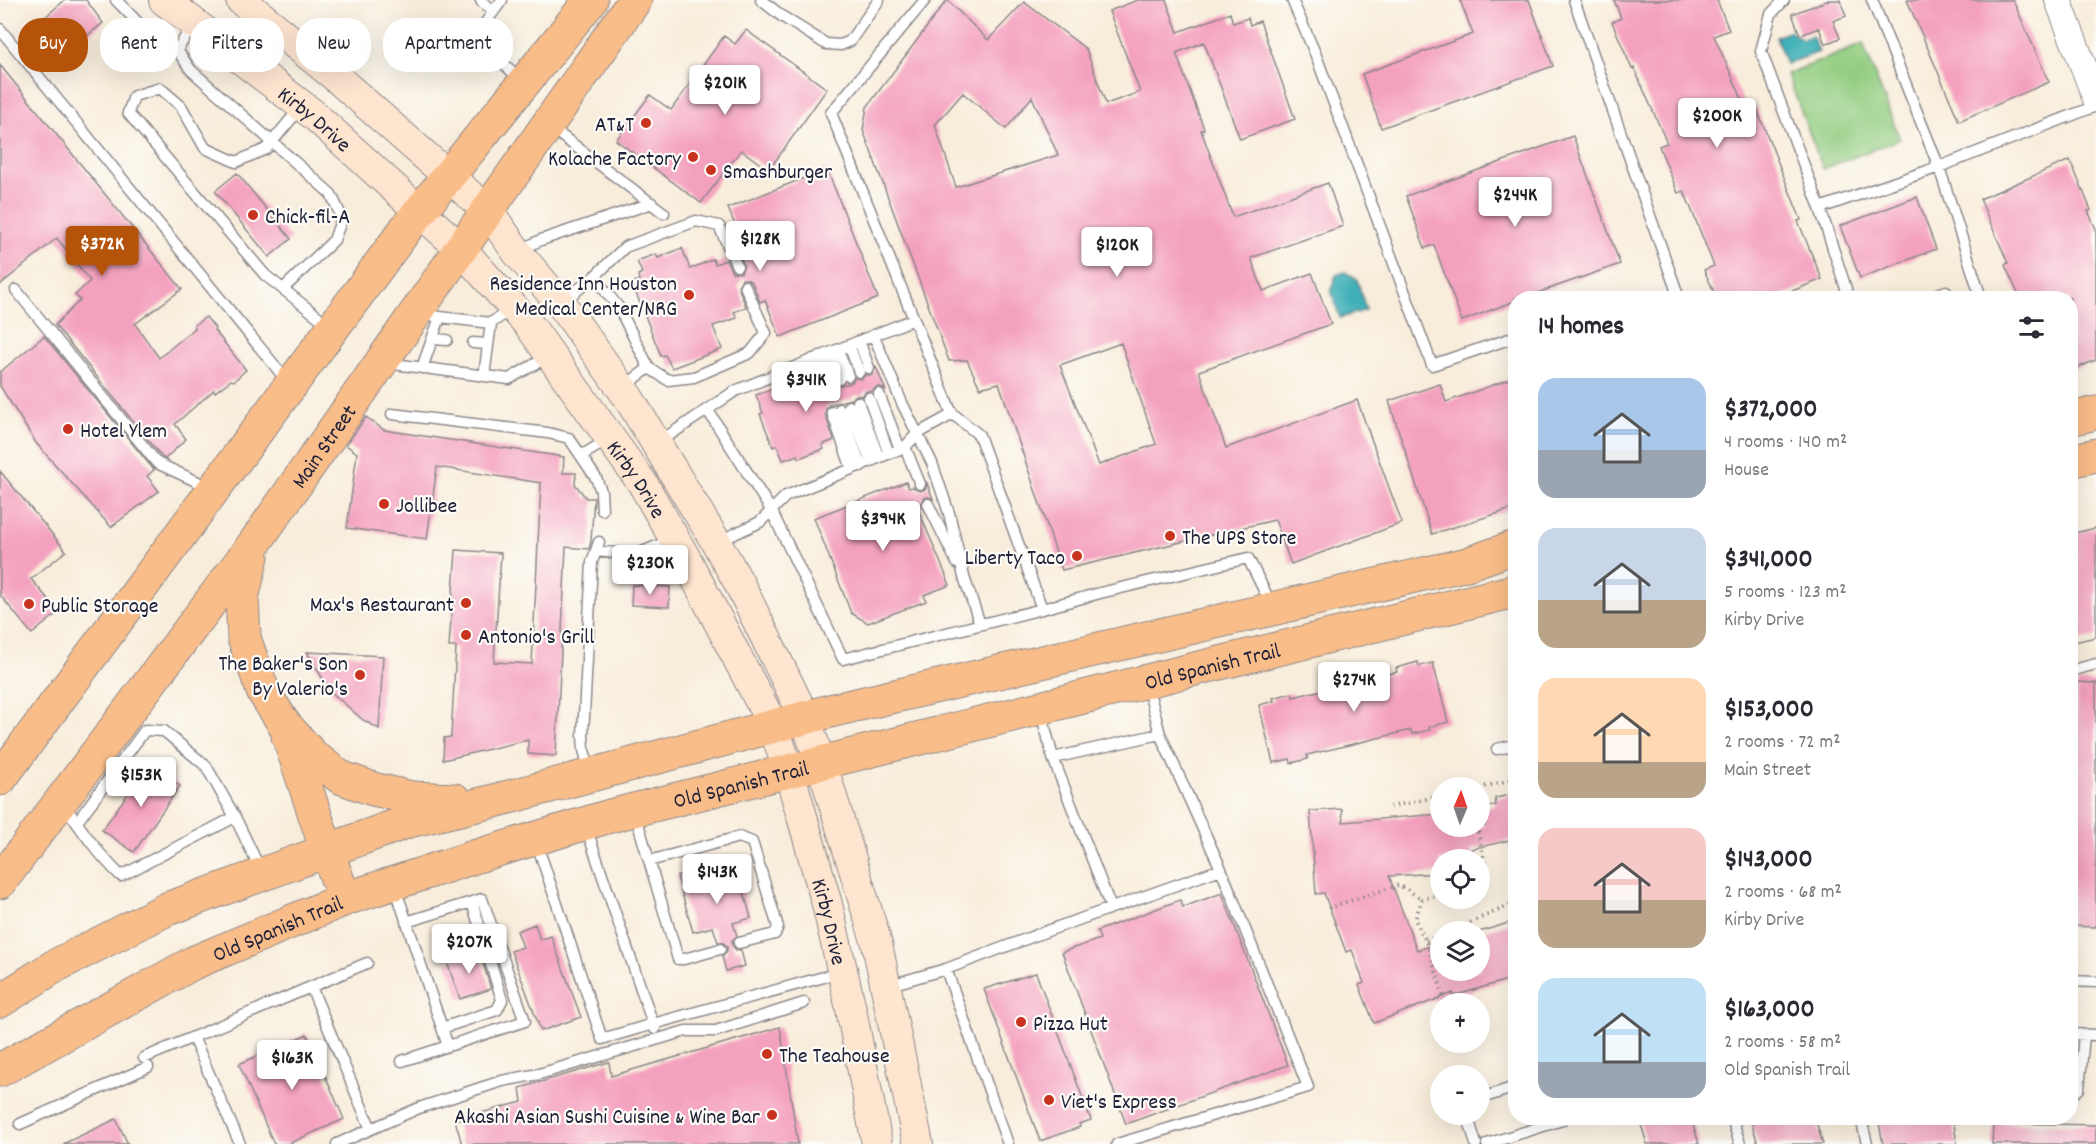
<!DOCTYPE html>
<meta charset="utf-8">
<style>
body{margin:0;font-family:Dekko,sans-serif;background:#f2f2f3;color:#2b2b33;height:100vh;display:flex;flex-direction:column;font-size:22px;white-space:nowrap}
*{box-sizing:border-box;margin:0}
p{font-size:20px;color:#7c7c81}
.icon{flex:none;width:33px;height:33px;fill:none;stroke:currentColor;stroke-width:2;stroke-linecap:round;stroke-linejoin:round}
.map{position:relative;flex:1;overflow:hidden}
.drawer{position:absolute;left:1508px;top:291px;width:570px;height:834px;display:flex;flex-direction:column;background:#fff;border-radius:24px;box-shadow:0 6px 24px #0002}
.drawer>*{flex:none}
.top-card{position:absolute;left:18px;top:18px;width:570px;height:54px;display:flex;gap:12px}
.needle{width:39px;rotate:2deg}
.tools{position:absolute;left:1430px;top:777px;display:grid;gap:12px}
.tools a{display:grid;place-items:center;width:60px;height:60px;border-radius:50%;background:#fff;box-shadow:0 6px 24px #0002;font-size:30px}
.price{position:absolute;translate:-50% -51px;padding:0 14px;border-radius:6px;background:#fff;color:#222;font-size:20px;line-height:39px;filter:drop-shadow(0 2px 3px #0008)}
.price::after{content:'';position:absolute;left:50%;top:36px;width:18px;height:14px;margin-left:-9px;background:inherit;clip-path:polygon(0 0,100% 0,50% 100%)}
.price.on{background:#b45309;color:#fff}
ul{padding:0;list-style:none}
li{display:flex;align-items:center;gap:18px;height:150px;padding:0 30px}
li span{display:grid;place-items:center;flex:none;width:168px;height:120px;border-radius:18px;color:#555}
li>.icon{margin-inline-start:auto}
span .icon{width:72px;height:72px;fill:#fffc;stroke-width:1}
li b{font-size:26px}
h2{display:flex;justify-content:space-between;align-items:center;height:72px;padding:0 30px;font-size:26px}
.tag{padding:0 21px;border-radius:24px;background:#fff;box-shadow:0 6px 24px #0002;font-size:21px;line-height:54px}
.tag.on{background:#b45309;color:#fff}
.map>svg:first-child{display:block}
.green{fill:#93cd81;stroke:#5a785e;stroke-width:1.5}
.water{fill:#3fb0b7;stroke:#306979;stroke-width:1.5}
.building{fill:#f4a1bf;fill-rule:evenodd}
.lines{fill:none;stroke-linecap:round;stroke-linejoin:round}
.service-casing{stroke:#8d888b;stroke-width:13}
.tertiary-casing{stroke:#8d888b;stroke-width:28}
.secondary-casing{stroke:#8d888b;stroke-width:32}
.primary-casing{stroke:#8d888b;stroke-width:35}
.path{stroke:#8d888b;stroke-width:4;stroke-dasharray:1.5 4.5;stroke-linecap:butt}
.service{stroke:#fff;stroke-width:10}
.tertiary{stroke:#fff;stroke-width:26}
.secondary{stroke:#fde5d0;stroke-width:30}
.primary{stroke:#f9bd89;stroke-width:33}
.poi-dot{fill:#c8321e;stroke:#fdfcf7;stroke-width:2}
.labels{text-anchor:middle;stroke-width:4.5;stroke-linejoin:round;paint-order:stroke}
.street-label{font-size:22px;fill:#22223b;stroke:#fdfcf7}
.poi-label{font-size:22px;fill:#22223b;stroke:#fdfcf7;text-anchor:start}
</style>
<div class="map">
<svg width="2096" height="1144" viewBox="0 0 2096 1144">
<rect width="100%" height="100%" fill="#fdfcf7"/>
<filter id="ink" filterUnits="userSpaceOnUse"><feTurbulence type="fractalNoise" baseFrequency=".0167" numOctaves="2"/><feDisplacementMap in="SourceGraphic" scale="12" xChannelSelector="R" yChannelSelector="G"/><feConvolveMatrix kernelMatrix="1 2 1 2 8 2 1 2 1" color-interpolation-filters="sRGB"/></filter>
<filter id="wash" filterUnits="userSpaceOnUse"><feTurbulence type="fractalNoise" baseFrequency=".008" numOctaves="4" result="noise"/><feDisplacementMap in="SourceGraphic" scale="24" xChannelSelector="R" yChannelSelector="G"/><feGaussianBlur stdDeviation="1.35" result="paint"/><feColorMatrix in="noise" values="0 0 0 0 0 0 0 0 0 0 0 0 0 0 0 0 0 1.4 0 .05"/><feComposite in="paint" operator="in"/></filter>
<g filter="url(#wash)">
<rect width="100%" height="100%" fill="#f8eddb"/>
<path class="green" d="M 1863,44 L 1900,139 L 1823,169 L 1787,74 Z"/>
<path class="water" d="M 1790,31 L 1802,40 L 1812,36 L 1819,52 L 1786,64 L 1776,37 Z
M 1345,272 L 1357,279 L 1366,310 L 1340,318 L 1331,290 L 1336,275 Z"/>
<g id="blocks">
<path class="building" d="M 65,0 L 86,0 L 103,23 L 64,54 L 38,23 Z
M 947,0 L 988,40 L 1024,2 L 1086,49 L 1106,104 L 1140,92 L 1109,11 L 1138,0 L 1166,0 L 1178,32 L 1230,13 L 1233,23 L 1248,18 L 1250,25 L 1260,21 L 1295,119 L 1240,139 L 1204,42 L 1176,53 L 1204,129 L 1201,130 L 1233,217 L 1328,183 L 1343,226 L 1251,258 L 1263,291 L 1312,273 L 1331,324 L 1199,371 L 1226,448 L 1357,400 L 1402,523 L 1291,564 L 1275,520 L 1062,570 L 999,383 L 980,388 L 967,360 L 949,361 L 863,130 L 867,107 ZM 963,93 L 1006,129 L 1032,97 L 1058,155 L 956,187 L 935,125 ZM 1121,343 L 1156,444 L 1099,465 L 1060,365 Z
M 1460,0 L 1529,0 L 1553,66 L 1381,128 L 1362,74 L 1473,34 Z
M 1614,0 L 1717,0 L 1729,30 L 1714,36 L 1747,110 L 1756,107 L 1801,220 L 1798,221 L 1822,279 L 1775,298 L 1717,298 L 1704,270 L 1714,266 L 1684,191 L 1678,193 L 1659,146 L 1667,143 L 1634,68 L 1632,69 L 1612,22 L 1621,18 Z
M 1829,0 L 1840,0 L 1846,16 L 1833,21 L 1840,38 L 1825,44 L 1819,28 L 1800,35 L 1792,14 Z
M 1907,0 L 2013,0 L 2049,82 L 1959,121 Z
M 746,30 L 827,89 L 769,170 L 741,150 L 701,203 L 616,140 L 650,95 L 671,110 L 724,36 L 735,44 Z
M 0,65 L 182,289 L 135,324 L 159,358 L 195,328 L 194,325 L 206,317 L 215,328 L 214,330 L 246,370 L 234,381 L 231,380 L 215,392 L 214,390 L 175,424 L 186,439 L 165,459 L 162,457 L 55,325 L 80,300 L 75,295 L 90,281 L 57,238 L 0,285 Z
M 1573,136 L 1620,264 L 1523,298 L 1515,298 L 1515,301 L 1462,321 L 1434,245 L 1425,248 L 1406,196 Z
M 2070,160 L 2091,210 L 2088,211 L 2096,229 L 2096,360 L 2070,371 L 2070,298 L 2020,298 L 2005,265 L 2008,263 L 1980,199 Z
M 827,169 L 878,298 L 780,337 L 765,300 L 760,302 L 752,282 L 746,279 L 742,279 L 738,286 L 746,307 L 734,312 L 737,318 L 713,326 L 722,349 L 672,368 L 665,355 L 661,356 L 632,283 L 639,280 L 638,275 L 642,273 L 637,261 L 656,254 L 658,258 L 682,248 L 690,269 L 713,259 L 715,264 L 726,260 L 732,272 L 741,273 L 744,266 L 740,254 L 746,252 L 728,208 Z
M 237,173 L 291,239 L 269,257 L 215,191 Z
M 1917,197 L 1936,249 L 1860,278 L 1840,226 Z
M 44,336 L 154,470 L 147,476 L 159,491 L 111,527 L 36,443 L 0,386 L 0,372 Z
M 876,367 L 886,391 L 881,387 L 877,387 L 872,391 L 866,391 L 862,396 L 856,395 L 851,399 L 829,405 L 826,408 L 825,414 L 834,440 L 822,445 L 824,449 L 799,458 L 798,455 L 783,460 L 777,445 L 773,447 L 760,414 L 763,413 L 756,395 L 798,379 L 799,383 L 811,378 L 817,391 L 824,393 L 833,390 L 837,386 L 851,383 L 855,378 L 861,379 L 866,375 L 872,375 Z
M 1515,377 L 1515,508 L 1432,534 L 1389,401 L 1440,384 L 1446,402 Z
M 366,417 L 384,430 L 564,457 L 563,473 L 576,473 L 575,484 L 586,498 L 594,498 L 591,541 L 589,549 L 566,547 L 556,756 L 528,754 L 528,740 L 443,760 L 444,738 L 451,737 L 456,647 L 449,647 L 456,550 L 501,553 L 494,662 L 532,664 L 541,483 L 437,467 L 427,539 L 347,528 L 357,453 L 346,445 Z
M 0,471 L 66,551 L 31,579 L 59,612 L 32,634 L 0,595 Z
M 906,482 L 909,488 L 913,487 L 920,491 L 926,489 L 927,483 L 933,499 L 929,497 L 924,498 L 921,503 L 921,507 L 918,509 L 950,585 L 924,595 L 926,601 L 868,623 L 851,613 L 814,518 Z
M 2096,528 L 2096,637 L 2070,643 L 2070,534 Z
M 632,585 L 670,587 L 669,607 L 631,605 Z
M 307,652 L 383,656 L 379,729 L 363,720 L 330,691 Z
M 1418,662 L 1419,666 L 1433,663 L 1448,722 L 1429,727 L 1430,730 L 1412,734 L 1411,730 L 1307,755 L 1308,759 L 1291,763 L 1290,759 L 1273,763 L 1259,705 L 1274,701 L 1273,698 L 1292,693 L 1293,697 L 1397,672 L 1396,668 Z
M 2077,682 L 2096,683 L 2096,927 L 2070,926 Z
M 149,764 L 180,786 L 134,852 L 102,830 Z
M 1515,794 L 1515,839 L 1471,849 L 1472,860 L 1440,860 L 1440,873 L 1389,876 L 1417,950 L 1440,943 L 1440,970 L 1479,970 L 1479,932 L 1515,921 L 1515,972 L 1508,974 L 1510,979 L 1454,996 L 1453,993 L 1374,1023 L 1359,985 L 1364,983 L 1352,950 L 1346,952 L 1324,893 L 1316,894 L 1310,811 L 1342,809 L 1343,822 L 1440,814 L 1440,826 L 1485,826 L 1481,809 L 1496,805 L 1495,798 Z
M 735,859 L 751,918 L 733,923 L 737,936 L 732,940 L 732,945 L 736,950 L 741,950 L 745,966 L 726,971 L 722,956 L 727,951 L 727,946 L 722,942 L 718,942 L 713,927 L 693,932 L 677,876 Z
M 1222,893 L 1288,1065 L 1126,1124 L 1062,952 L 1100,939 L 1097,931 L 1180,900 L 1183,907 Z
M 535,924 L 540,940 L 551,936 L 581,1017 L 541,1031 L 511,951 L 523,947 L 517,931 Z
M 479,951 L 491,989 L 460,999 L 447,962 Z
M 1036,973 L 1091,1120 L 1079,1124 L 1080,1127 L 1040,1141 L 984,989 Z
M 780,1027 L 798,1144 L 462,1144 L 455,1120 L 522,1102 L 520,1088 L 609,1062 L 611,1076 Z
M 307,1034 L 344,1119 L 288,1144 L 274,1144 L 239,1064 Z
M 1639,1118 L 1691,1118 L 1699,1144 L 1647,1144 Z
M 1750,1118 L 1815,1118 L 1823,1144 L 1758,1144 Z
M 1878,1118 L 1953,1118 L 1957,1144 L 1883,1144 Z
M 116,1119 L 128,1144 L 63,1144 Z
M 1993,1123 L 2096,1125 L 2096,1144 L 1992,1144 Z"/>
</g>
</g>
<g filter="url(#ink)">
<use href="#blocks" fill-opacity="0" stroke="#8d888b" stroke-width="1.5"/>
<g class="lines">
<defs>
<path id="service" d="M 116,0 L 149,34 L 177,50 L 191,70 L 331,194 L 342,218 L 334,240 L 283,289
M 502,0 L 475,37 L 521,80
M 761,0 L 783,17 L 826,44 L 841,45 L 850,41 L 879,0
M 925,0 L 831,113 L 950,409 L 953,414 L 979,435 L 1042,609 L 1100,593 L 1248,558 L 1272,606
M 1292,0 L 1315,53 L 1432,365 L 1515,337
M 1574,0 L 1679,298
M 1784,0 L 1771,14 L 1761,51 L 1820,208 L 1849,298
M 1872,0 L 1939,167 L 1981,298
M 481,1 L 494,11
M 0,29 L 288,382
M 177,50 L 193,25
M 302,106 L 266,149 L 236,162 L 205,148 L 181,106 L 160,88 L 134,96 L 128,113 L 265,275 L 330,326
M 550,127 L 664,213
M 1820,208 L 1939,167 L 2096,106
M 520,250 L 541,240 L 652,203
M 594,277 L 625,247 L 696,221 L 719,226 L 737,266
M 16,290 L 157,463 L 211,488
M 1928,298 L 1946,291
M 561,303 L 594,277 L 619,308 L 649,368 L 622,388
M 440,317 L 491,323 L 513,308
M 874,336 L 902,403 L 932,463 L 949,513 L 964,577 L 980,624
M 433,339 L 447,340
M 859,341 L 869,368
M 473,343 L 488,344
M 849,345 L 859,372
M 838,350 L 848,376
M 829,353 L 839,379
M 820,356 L 830,383
M 813,359 L 822,386
M 386,363 L 509,379 L 549,356
M 422,368 L 440,317 L 434,316
M 649,368 L 668,380 L 694,377 L 750,353 L 766,333 L 745,286
M 484,376 L 491,323
M 879,394 L 900,449
M 869,398 L 889,454
M 858,402 L 879,458
M 849,406 L 871,462
M 707,409 L 771,510 L 843,659 L 1042,609
M 840,409 L 861,466
M 832,412 L 852,469
M 392,414 L 548,433 L 569,438 L 596,478 L 601,491 L 602,510
M 659,442 L 735,391 L 914,319
M 905,447 L 920,484
M 581,456 L 609,439
M 928,504 L 957,563
M 719,541 L 760,522 L 786,496 L 905,447 L 917,434 L 953,414
M 596,551 L 635,555 L 671,540
M 2070,671 L 2096,664
M 1147,684 L 1160,734
M 1041,712 L 1053,758 L 1111,908
M 1497,749 L 1515,745
M 1053,758 L 1160,734 L 1221,869 L 1308,1087 L 1117,1144
M 590,772 L 584,750 L 583,735 L 592,562 L 599,542
M 63,803 C 81,829 98,854 121,876 L 235,817 L 261,871
M 635,813 L 678,959 L 684,959 L 720,949
M 77,822 L 145,730 L 164,731 L 206,766 L 235,817
M 586,827 L 653,1024 L 842,972
M 536,841 L 602,1039 L 653,1024 L 655,1029
M 649,861 L 739,837 L 752,842 L 778,927 L 775,934 L 739,943
M 395,887 L 448,1046
M 946,969 L 1008,1144
M 2070,981 L 2096,982
M 887,986 L 946,969 L 1058,927 L 1221,869
M 311,987 L 371,1129
M 442,1028 L 497,1010 L 502,1000 L 472,902
M 2070,1034 L 2096,1035
M 193,1037 L 240,1144
M 144,1058 L 367,963
M 402,1061 L 525,1021 L 482,899 L 406,922
M 2070,1096 L 2079,1089 L 2084,1035
M 1479,1099 L 1515,1087
M 1467,1114 L 1476,1144
M 1732,1118 L 1740,1144
M 1861,1118 L 1867,1144
M 20,1124 L 148,1067
M 337,1144 L 419,1108 L 502,1081 L 539,1074 L 686,1031 L 716,1031 L 804,1003
M 1487,1144 L 1562,1120 L 1561,1118"/>
<path id="tertiary" d="M 2058,0 L 2096,99"/>
<g id="secondary">
<path id="s1" d="M 164,0 L 314,115 L 462,250 L 529,325 L 643,484 L 686,559 L 773,726 L 789,771 L 827,904 L 851,1009 L 877,1144"/>
<path d="M 241,0 L 331,73 L 488,211 L 517,252 L 565,309 L 628,397 L 716,542 L 739,583 L 805,718 L 827,781 L 877,944 L 918,1144"/>
</g>
<g id="primary">
<path d="M 2070,419 L 2096,413"/>
<path d="M 2070,461 L 2096,455"/>
<path d="M 252,556 L 242,598 L 244,638 L 263,691 L 284,724 L 313,756 L 340,777 L 373,789 L 412,798 L 455,800"/>
<path d="M 288,736 C 308,790 323,845 345,899"/>
<path d="M 0,779 L 408,226 L 591,0"/>
<path id="s2" d="M 0,882 L 254,544 L 635,0"/>
<path d="M 0,1001 L 55,966 L 167,909 L 409,821 L 490,802 L 834,710 L 1467,564 L 1515,547"/>
<path id="s3" d="M 0,1070 L 193,963 L 345,899 L 474,857 L 610,816 L 1191,670 L 1515,591"/>
</g>
</defs>
<use href="#service" class="service-casing"/>
<use href="#tertiary" class="tertiary-casing"/>
<use href="#secondary" class="secondary-casing"/>
<use href="#primary" class="primary-casing"/>
<path class="path" d="M 1479,788 L 1515,779
M 1390,807 L 1440,796
M 1477,826 L 1489,883 L 1479,885
M 1440,895 L 1422,899 L 1415,920 L 1426,941 L 1446,1003
M 1328,908 L 1399,885 L 1422,899
M 1448,932 L 1515,903
M 1426,941 L 1440,935"/>
<use href="#service" class="service"/>
<use href="#tertiary" class="tertiary"/>
<use href="#secondary" class="secondary"/>
<use href="#primary" class="primary"/>
</g>
</g>
<g class="poi-dot">
<circle cx="646" cy="123" r="6"/>
<circle cx="693" cy="157" r="6"/>
<circle cx="711" cy="170" r="6"/>
<circle cx="253" cy="215" r="6"/>
<circle cx="689" cy="295" r="6"/>
<circle cx="68" cy="429" r="6"/>
<circle cx="384" cy="504" r="6"/>
<circle cx="1170" cy="536" r="6"/>
<circle cx="1077" cy="556" r="6"/>
<circle cx="466" cy="603" r="6"/>
<circle cx="29" cy="604" r="6"/>
<circle cx="466" cy="635" r="6"/>
<circle cx="360" cy="675" r="6"/>
<circle cx="1021" cy="1022" r="6"/>
<circle cx="767" cy="1054" r="6"/>
<circle cx="1049" cy="1100" r="6"/>
<circle cx="772" cy="1115" r="6"/>
</g>
<g class="labels">
<g class="street-label">
<text dy="8" stroke="none"><textPath href="#s1" startOffset="192">Kirby Drive</textPath></text>
<text dy="8" stroke="none"><textPath href="#s2" startOffset="543">Main Street</textPath></text>
<text dy="8" stroke="none"><textPath href="#s1" startOffset="678">Kirby Drive</textPath></text>
<text dy="8" stroke="none"><textPath href="#s3" startOffset="1284">Old Spanish Trail</textPath></text>
<text dy="8" stroke="none"><textPath href="#s3" startOffset="798">Old Spanish Trail</textPath></text>
<text dy="8" stroke="none"><textPath href="#s1" startOffset="1164">Kirby Drive</textPath></text>
<text dy="8" stroke="none"><textPath href="#s3" startOffset="312">Old Spanish Trail</textPath></text>
</g>
<g class="poi-label">
<text x="634" y="131" text-anchor="end">AT&amp;T</text>
<text x="681" y="165" text-anchor="end">Kolache Factory</text>
<text x="723" y="178">Smashburger</text>
<text x="265" y="223">Chick-fil-A</text>
<text x="677" y="290" text-anchor="end">Residence Inn Houston<tspan x="677" dy="25">Medical Center/NRG</tspan></text>
<text x="80" y="437">Hotel Ylem</text>
<text x="396" y="512">Jollibee</text>
<text x="1182" y="544">The UPS Store</text>
<text x="1065" y="564" text-anchor="end">Liberty Taco</text>
<text x="454" y="611" text-anchor="end">Max's Restaurant</text>
<text x="41" y="612">Public Storage</text>
<text x="478" y="643">Antonio's Grill</text>
<text x="348" y="670" text-anchor="end">The Baker's Son<tspan x="348" dy="25">By Valerio's</tspan></text>
<text x="1033" y="1030">Pizza Hut</text>
<text x="779" y="1062">The Teahouse</text>
<text x="1061" y="1108">Viet's Express</text>
<text x="760" y="1123" text-anchor="end">Akashi Asian Sushi Cuisine &amp; Wine Bar</text>
</g>
</g>
</svg>
<div class="tools">
<a><svg class="needle" viewBox="-14 -14 28 28"><path d="M0-13l5 13h-10z" fill="#e53935"/><path d="M0 13l5-13h-10z" fill="#7c7c81"/></svg></a>
<a><svg class="icon" aria-label="locate" viewBox="0 0 24 24"><circle cx="12" cy="12" r="6"/><path d="M12 2v4M12 18v4M2 12h4M18 12h4"/></svg></a>
<a><svg class="icon" aria-label="layers" viewBox="0 0 24 24"><path d="M12 4l9 5-9 5-9-5zM3 14l9 5 9-5"/></svg></a>
<a>+</a>
<a>−</a>
</div>
<b class="price" style="left:725px;top:116px">$201K</b>
<b class="price" style="left:1717px;top:149px">$200K</b>
<b class="price" style="left:1515px;top:228px">$244K</b>
<b class="price" style="left:760px;top:272px">$128K</b>
<b class="price on" style="left:102px;top:277px">$372K</b>
<b class="price" style="left:1117px;top:278px">$120K</b>
<b class="price" style="left:806px;top:413px">$341K</b>
<b class="price" style="left:883px;top:552px">$394K</b>
<b class="price" style="left:650px;top:596px">$230K</b>
<b class="price" style="left:1354px;top:713px">$274K</b>
<b class="price" style="left:141px;top:808px">$153K</b>
<b class="price" style="left:717px;top:905px">$143K</b>
<b class="price" style="left:469px;top:975px">$207K</b>
<b class="price" style="left:292px;top:1091px">$163K</b>
<div class="top-card">
<a class="tag on">Buy</a>
<a class="tag">Rent</a>
<a class="tag">Filters</a>
<a class="tag">New</a>
<a class="tag">Apartment</a>
</div>
<section class="drawer">
<h2>14 homes<svg class="icon" aria-label="filters" viewBox="0 0 24 24"><path d="M4 7h16M4 17h16"/><circle cx="9" cy="7" r="2"/><circle cx="15" cy="17" r="2"/></svg></h2>
<ul>
<li><span style="background:linear-gradient(#a9c7e8 60%,#9aa5b1 0)"><svg class="icon" aria-label="home" viewBox="0 0 24 24"><path d="M3 11l9-7 9 7M6 9v11h12V9"/></svg></span><div><b>$372,000</b><p>4 rooms · 140 m²</p><p>House</p></div></li>
<li><span style="background:linear-gradient(#c9d6e8 60%,#b9a48a 0)"><svg class="icon" aria-label="home" viewBox="0 0 24 24"><path d="M3 11l9-7 9 7M6 9v11h12V9"/></svg></span><div><b>$341,000</b><p>5 rooms · 123 m²</p><p>Kirby Drive</p></div></li>
<li><span style="background:linear-gradient(#ffd9b3 70%,#b9a48a 0)"><svg class="icon" aria-label="home" viewBox="0 0 24 24"><path d="M3 11l9-7 9 7M6 9v11h12V9"/></svg></span><div><b>$153,000</b><p>2 rooms · 72 m²</p><p>Main Street</p></div></li>
<li><span style="background:linear-gradient(#f6c9c9 60%,#b9a48a 0)"><svg class="icon" aria-label="home" viewBox="0 0 24 24"><path d="M3 11l9-7 9 7M6 9v11h12V9"/></svg></span><div><b>$143,000</b><p>2 rooms · 68 m²</p><p>Kirby Drive</p></div></li>
<li><span style="background:linear-gradient(#bfe0f5 70%,#9aa5b1 0)"><svg class="icon" aria-label="home" viewBox="0 0 24 24"><path d="M3 11l9-7 9 7M6 9v11h12V9"/></svg></span><div><b>$163,000</b><p>2 rooms · 58 m²</p><p>Old Spanish Trail</p></div></li>
</ul>
</section>
</div>
